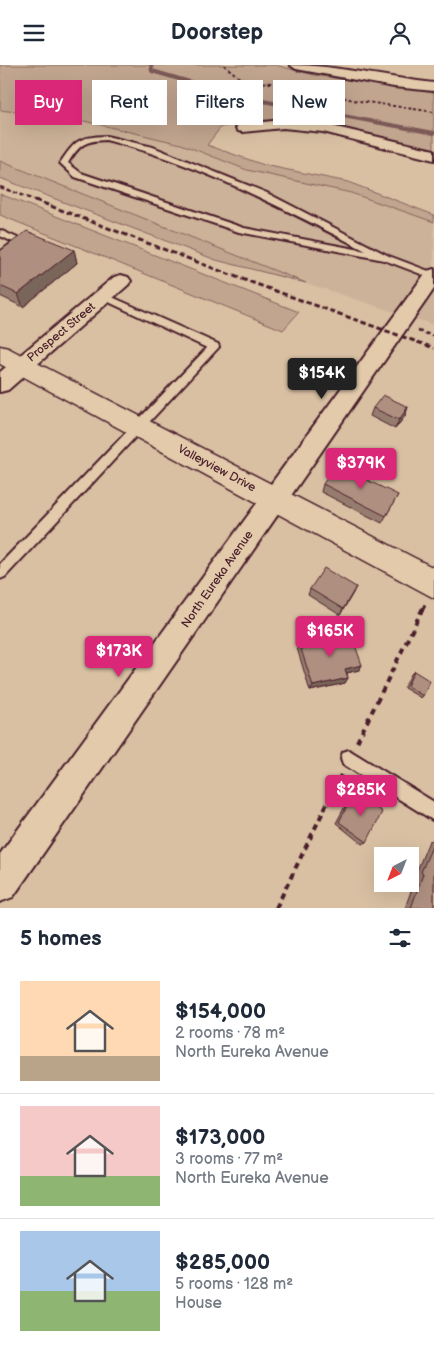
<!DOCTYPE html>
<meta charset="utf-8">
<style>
body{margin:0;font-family:"Balsamiq Sans",sans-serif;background:#f6f6f7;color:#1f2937;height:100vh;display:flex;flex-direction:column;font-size:19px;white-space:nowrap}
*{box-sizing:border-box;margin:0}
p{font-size:16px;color:#747a83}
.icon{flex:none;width:28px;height:28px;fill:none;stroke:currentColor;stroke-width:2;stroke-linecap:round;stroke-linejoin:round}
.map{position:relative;height:843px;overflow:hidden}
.sheet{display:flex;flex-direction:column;background:#fff;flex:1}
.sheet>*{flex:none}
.hud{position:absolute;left:15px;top:15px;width:405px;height:45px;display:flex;gap:10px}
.needle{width:32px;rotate:222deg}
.controls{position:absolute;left:374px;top:782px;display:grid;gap:10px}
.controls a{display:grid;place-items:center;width:45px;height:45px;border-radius:0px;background:#fff;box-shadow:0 5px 20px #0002;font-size:25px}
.price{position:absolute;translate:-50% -42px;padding:0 11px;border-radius:5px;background:#db2777;color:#fff;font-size:16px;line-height:32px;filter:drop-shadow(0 1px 2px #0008)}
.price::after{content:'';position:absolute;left:50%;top:30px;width:15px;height:11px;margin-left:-8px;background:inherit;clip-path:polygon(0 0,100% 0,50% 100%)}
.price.selected{background:#222;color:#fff}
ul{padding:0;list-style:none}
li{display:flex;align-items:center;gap:15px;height:125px;padding:0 20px}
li+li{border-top:1px solid #e0e1e3}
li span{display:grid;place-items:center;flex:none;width:140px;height:100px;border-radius:0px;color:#555}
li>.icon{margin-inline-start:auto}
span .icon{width:60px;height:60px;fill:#fffc;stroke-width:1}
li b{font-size:21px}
h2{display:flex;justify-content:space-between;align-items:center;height:60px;padding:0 20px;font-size:21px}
.pill{padding:0 18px;border-radius:0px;background:#fff;box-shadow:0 5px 20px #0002;font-size:18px;line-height:45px}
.pill.selected{background:#db2777;color:#fff}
header{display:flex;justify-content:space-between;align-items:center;height:65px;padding:0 20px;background:#fff;font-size:22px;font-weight:700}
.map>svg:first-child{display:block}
.built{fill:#ccb298}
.green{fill:#c1a58f;stroke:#86625d}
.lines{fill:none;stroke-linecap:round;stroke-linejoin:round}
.stream{stroke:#7c5856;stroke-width:4}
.service-casing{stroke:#4a1f2b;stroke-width:4}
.minor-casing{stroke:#4a1f2b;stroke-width:4}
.tertiary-casing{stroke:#4a1f2b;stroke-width:3}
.path-far3{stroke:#4a1f2b;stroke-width:2;stroke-dasharray:3 2.5;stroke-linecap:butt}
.path-far2{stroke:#4a1f2b;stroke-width:2.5;stroke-dasharray:4 3;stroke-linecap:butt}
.path-far1{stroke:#4a1f2b;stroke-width:3;stroke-dasharray:5 4;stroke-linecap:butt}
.path{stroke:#4a1f2b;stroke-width:4;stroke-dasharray:6 5;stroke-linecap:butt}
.service{fill:#e2caab;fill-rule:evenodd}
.minor{fill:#e2caab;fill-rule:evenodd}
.tertiary{fill:#e2caab;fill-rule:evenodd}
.rail-far1{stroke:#4a1f2b;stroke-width:2.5;stroke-dasharray:4.5 2.5;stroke-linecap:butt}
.rail{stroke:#4a1f2b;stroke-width:3;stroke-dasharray:5.5 3;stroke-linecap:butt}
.wall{fill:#967c6e;stroke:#4a1f2b}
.shaded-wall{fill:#7a655a;stroke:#4a1f2b}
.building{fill:#af9080;stroke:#4a1f2b}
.labels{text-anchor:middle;stroke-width:5;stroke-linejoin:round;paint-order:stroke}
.street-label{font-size:12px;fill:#4a1f2b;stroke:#e2caab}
</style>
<header><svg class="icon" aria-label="menu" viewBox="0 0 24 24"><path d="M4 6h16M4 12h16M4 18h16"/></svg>Doorstep<svg class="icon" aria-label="person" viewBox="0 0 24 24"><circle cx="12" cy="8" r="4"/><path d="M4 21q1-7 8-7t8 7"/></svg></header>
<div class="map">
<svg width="434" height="843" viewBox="0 0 434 843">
<rect width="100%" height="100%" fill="#d9c0a3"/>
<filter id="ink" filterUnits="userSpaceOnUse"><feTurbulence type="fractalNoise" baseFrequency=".02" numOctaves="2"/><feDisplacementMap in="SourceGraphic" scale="10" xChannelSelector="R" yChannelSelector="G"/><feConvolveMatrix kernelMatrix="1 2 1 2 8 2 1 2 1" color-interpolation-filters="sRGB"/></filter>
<g filter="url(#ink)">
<path class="built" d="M 0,45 L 80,55 L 181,79 L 247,105 L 351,128 L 434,157 L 434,260 L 306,218 L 0,96 Z"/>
<path class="green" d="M 0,0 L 275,0 L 314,10 L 434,28 L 434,86 L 321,58 L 271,55 L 221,62 L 207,80 L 264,100 L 348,117 L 434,150 L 434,157 L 351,128 L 247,105 L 181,79 L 80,55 L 0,45 Z
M 0,96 L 306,218 L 216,195 L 0,113 Z
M 0,129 L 299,247 L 283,265 L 0,150 Z"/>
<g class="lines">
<path class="stream" d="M 151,0 L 152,6 L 241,32 L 434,68"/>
<defs>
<path id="service" d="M 106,71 L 153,82 L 267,128 L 389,191 L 434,208 L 434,214 L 384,195 L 239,167 L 75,112 L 60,98 C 76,75 78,72 106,71 ZM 106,75 C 198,98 282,143 366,186 L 244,163 L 81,108 L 68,98 C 80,79 84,76 106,75 Z
M 0,165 L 24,176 L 0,194 L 0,187 L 13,177 L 0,171 Z
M 103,228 L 218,279 L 219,282 L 5,512 L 0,514 L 0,499 L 207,283 L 100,233 L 100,229 Z
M 349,685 L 434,737 L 434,756 L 343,699 L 341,693 L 343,687 Z"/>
<path id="minor" d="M 290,0 C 338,0 386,13 434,18 L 434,26 L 394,22 L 296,4 Z
M 283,55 L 323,59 L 434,85 L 434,95 L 323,67 L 283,63 L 243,67 L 238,66 L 236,63 L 238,60 L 243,59 Z
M 434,204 L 434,224 L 13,832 L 0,837 L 0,789 L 427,206 Z
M 121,210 L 128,212 L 131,216 L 128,220 L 8,325 L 0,327 L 0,307 L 114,212 Z"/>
<path id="tertiary" d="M 0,281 L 8,283 L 434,503 L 434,533 L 0,299 Z"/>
</defs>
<use href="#service" class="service-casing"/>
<use href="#minor" class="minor-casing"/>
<use href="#tertiary" class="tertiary-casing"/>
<path class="path-far3" d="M 224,0 L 240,13 L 252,17 L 294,19 L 353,35 L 434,47"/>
<path class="path-far2" d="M 418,266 L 434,271"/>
<path class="path-far1" d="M 423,544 L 425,539"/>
<path class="path" d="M 357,677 L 423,543
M 276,843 L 341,710"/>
<use href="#service" class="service"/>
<use href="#minor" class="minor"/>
<use href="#tertiary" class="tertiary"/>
<path class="rail-far1" d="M 0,122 L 39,137"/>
<path class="rail" d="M 35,135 L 231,210 L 434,283"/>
</g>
<path class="wall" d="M 74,185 L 77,198 L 23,242 L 0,231 L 0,186 Z
M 408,342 L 405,351 L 395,364 L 370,351 L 373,343 Z
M 323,419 L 398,430 L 382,458 L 321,427 Z
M 310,524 L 353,528 L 340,550 L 308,530 Z
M 299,578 L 362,600 L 359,605 L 347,608 L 348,613 L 345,618 L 310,626 L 297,583 Z
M 414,606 L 423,631 L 421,633 L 404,623 L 411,609 Z
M 354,727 L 367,777 L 362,779 L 336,758 L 351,730 Z
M 434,775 L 434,843 L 405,843 L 417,809 L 416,808 L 429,776 Z"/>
<path class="shaded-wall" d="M 74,185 L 77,198 L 23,242 L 18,229 Z
M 408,342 L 405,351 L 395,364 L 399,355 Z
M 356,522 L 353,528 L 340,550 L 343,544 Z
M 362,600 L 359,605 L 342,609 L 345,604 Z
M 348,613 L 345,618 L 310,626 L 313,621 Z"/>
<path class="building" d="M 27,166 L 74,185 L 18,229 L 0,221 L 0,186 Z
M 383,330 L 408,342 L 399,355 L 373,343 Z
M 336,400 L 398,430 L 386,451 L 323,419 Z
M 324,503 L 356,522 L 343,544 L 310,524 Z
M 350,566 L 362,600 L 345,604 L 348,613 L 313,621 L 299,578 Z
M 414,606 L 430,616 L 423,631 L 407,621 Z
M 354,727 L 382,747 L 367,777 L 339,757 Z
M 434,777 L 434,843 L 411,843 L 423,809 L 421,807 Z"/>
</g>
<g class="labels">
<g class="street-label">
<text transform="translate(61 267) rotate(-40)" y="4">Prospect Street</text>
<text transform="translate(217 403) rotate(28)" y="4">Valleyview Drive</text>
<text transform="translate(217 514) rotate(-55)" y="4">North Eureka Avenue</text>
</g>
</g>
</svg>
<div class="controls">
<a><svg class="needle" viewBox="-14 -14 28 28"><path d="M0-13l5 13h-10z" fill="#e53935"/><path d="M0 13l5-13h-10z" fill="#747a83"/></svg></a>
</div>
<b class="price selected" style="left:322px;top:335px">$154K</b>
<b class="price" style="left:361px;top:425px">$379K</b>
<b class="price" style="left:330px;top:593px">$165K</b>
<b class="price" style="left:119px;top:613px">$173K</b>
<b class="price" style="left:361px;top:752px">$285K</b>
<div class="hud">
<a class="pill selected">Buy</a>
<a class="pill">Rent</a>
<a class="pill">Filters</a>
<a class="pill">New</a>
</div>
</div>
<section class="sheet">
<h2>5 homes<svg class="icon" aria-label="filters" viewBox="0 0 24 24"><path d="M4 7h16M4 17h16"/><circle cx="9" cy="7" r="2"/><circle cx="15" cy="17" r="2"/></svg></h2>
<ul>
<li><span style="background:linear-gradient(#ffd9b3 75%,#b9a48a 0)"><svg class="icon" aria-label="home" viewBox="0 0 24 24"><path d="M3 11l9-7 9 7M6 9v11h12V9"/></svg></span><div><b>$154,000</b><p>2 rooms · 78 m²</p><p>North Eureka Avenue</p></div></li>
<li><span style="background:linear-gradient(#f6c9c9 70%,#8fb573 0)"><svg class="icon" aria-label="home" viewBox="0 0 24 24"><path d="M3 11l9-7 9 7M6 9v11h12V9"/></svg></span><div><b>$173,000</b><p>3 rooms · 77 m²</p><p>North Eureka Avenue</p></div></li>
<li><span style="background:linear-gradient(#a9c7e8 60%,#8fb573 0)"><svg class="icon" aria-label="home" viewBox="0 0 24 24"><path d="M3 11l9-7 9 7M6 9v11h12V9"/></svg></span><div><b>$285,000</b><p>5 rooms · 128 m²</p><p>House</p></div></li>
</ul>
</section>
